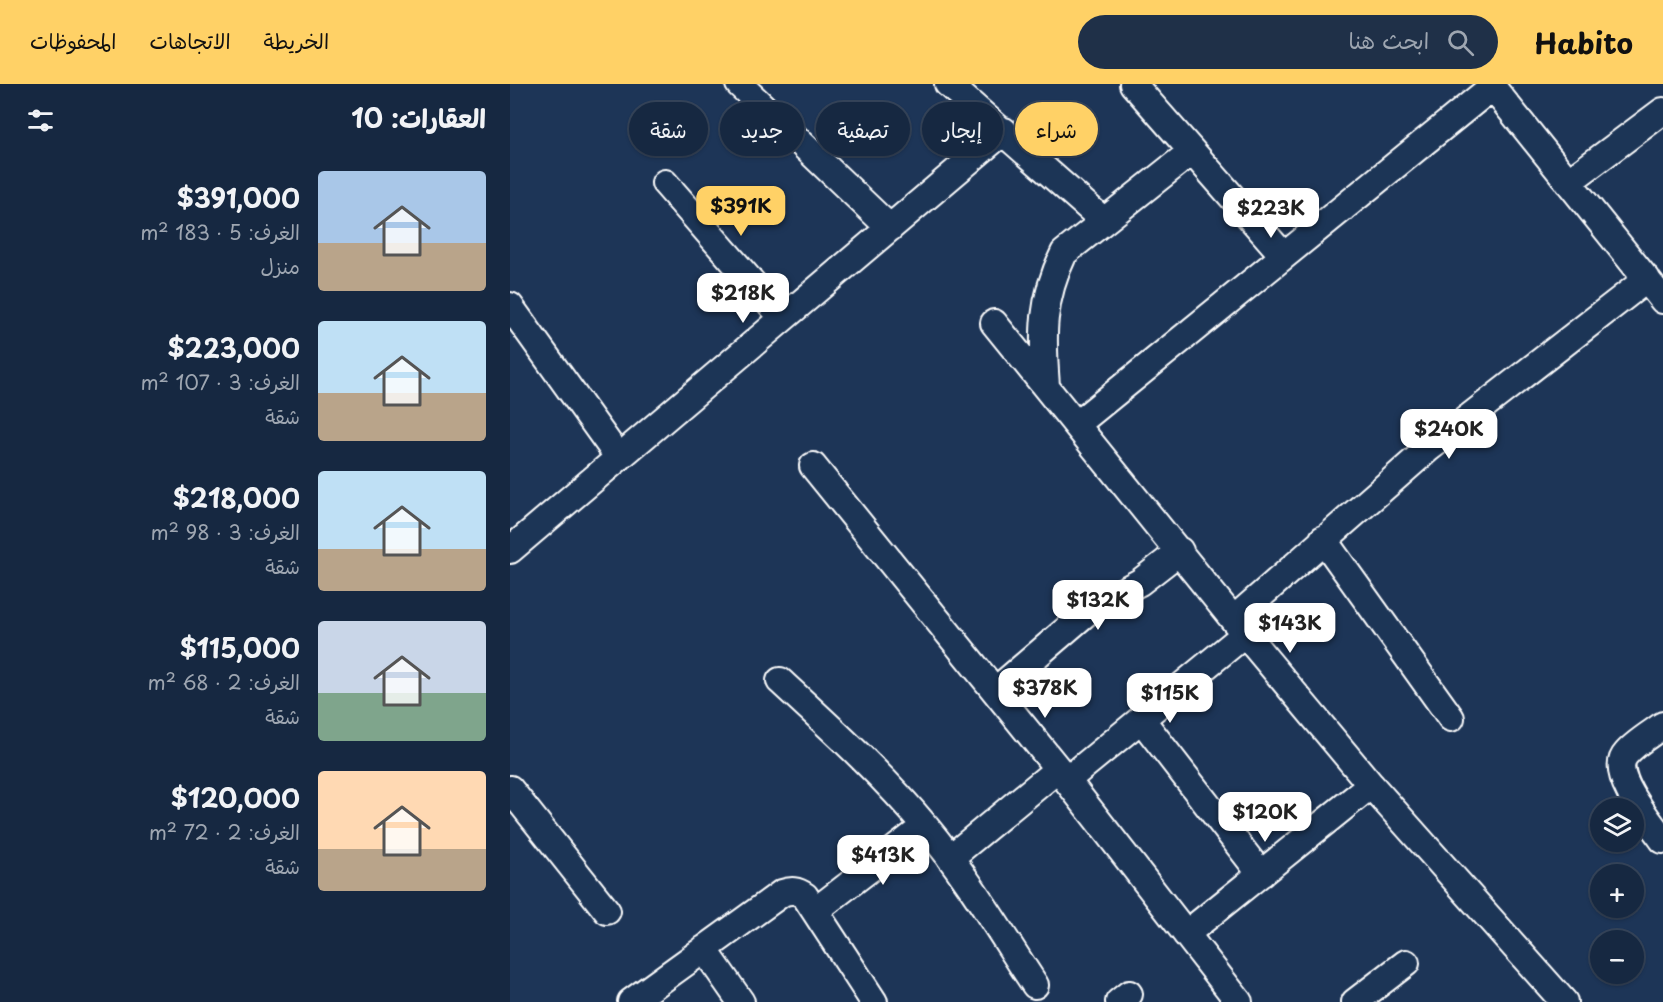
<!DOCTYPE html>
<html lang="ar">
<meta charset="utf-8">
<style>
body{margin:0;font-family:"Playpen Sans","Playpen Sans Arabic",sans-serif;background:#1f3048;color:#f1f3f6;direction:rtl;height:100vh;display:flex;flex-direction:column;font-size:22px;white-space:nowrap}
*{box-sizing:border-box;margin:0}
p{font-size:20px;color:#9ea6b1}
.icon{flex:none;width:33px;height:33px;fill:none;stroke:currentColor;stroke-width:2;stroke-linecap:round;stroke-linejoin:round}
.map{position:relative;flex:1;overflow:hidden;direction:ltr}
.sheet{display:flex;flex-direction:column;background:#162841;width:510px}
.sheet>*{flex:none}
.hud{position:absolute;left:18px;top:18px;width:570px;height:54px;direction:rtl;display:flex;gap:12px}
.buttons{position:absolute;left:1080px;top:714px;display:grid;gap:12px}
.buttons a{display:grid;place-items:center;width:54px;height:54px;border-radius:50%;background:#162841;box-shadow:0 2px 4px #0004,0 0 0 2px #35445a;font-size:30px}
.price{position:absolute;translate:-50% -51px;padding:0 14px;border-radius:12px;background:#fff;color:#222;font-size:20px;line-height:39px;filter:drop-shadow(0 2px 3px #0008)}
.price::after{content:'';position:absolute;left:50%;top:36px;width:18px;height:14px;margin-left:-9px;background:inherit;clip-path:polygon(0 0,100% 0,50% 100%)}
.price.active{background:#ffd166;color:#111}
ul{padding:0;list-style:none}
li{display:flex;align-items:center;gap:18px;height:150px;padding:0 24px}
li span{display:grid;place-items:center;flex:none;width:168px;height:120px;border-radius:6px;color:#555}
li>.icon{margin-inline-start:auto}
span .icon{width:72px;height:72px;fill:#fffc;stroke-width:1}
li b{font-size:26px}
h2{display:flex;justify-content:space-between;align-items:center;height:72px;padding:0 24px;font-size:26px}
.pill{padding:0 21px;border-radius:27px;background:#162841;box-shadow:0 2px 4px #0004,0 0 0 2px #35445a;font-size:21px;line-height:54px}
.pill.active{background:#ffd166;color:#111}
header{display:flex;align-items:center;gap:36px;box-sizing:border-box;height:84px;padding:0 30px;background:#ffd166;color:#111}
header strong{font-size:28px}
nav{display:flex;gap:33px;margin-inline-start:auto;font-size:21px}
.search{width:420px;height:54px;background:#1f3048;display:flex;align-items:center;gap:15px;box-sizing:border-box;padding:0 21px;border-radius:33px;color:#9ea6b1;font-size:22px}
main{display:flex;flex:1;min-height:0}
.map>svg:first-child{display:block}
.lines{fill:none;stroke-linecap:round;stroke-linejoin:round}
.street-casing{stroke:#fff;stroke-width:30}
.street{stroke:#1d3557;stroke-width:26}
</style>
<header>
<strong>Habito</strong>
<div class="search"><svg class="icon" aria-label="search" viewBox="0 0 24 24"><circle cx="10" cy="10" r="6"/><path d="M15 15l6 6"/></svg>ابحث هنا</div>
<nav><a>الخريطة</a><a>الاتجاهات</a><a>المحفوظات</a></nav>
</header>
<main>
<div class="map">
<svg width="1153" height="918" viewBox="0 0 1153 918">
<rect width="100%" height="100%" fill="#1d3557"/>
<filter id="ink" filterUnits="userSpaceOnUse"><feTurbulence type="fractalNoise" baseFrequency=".0167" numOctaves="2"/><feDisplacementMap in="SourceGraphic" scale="12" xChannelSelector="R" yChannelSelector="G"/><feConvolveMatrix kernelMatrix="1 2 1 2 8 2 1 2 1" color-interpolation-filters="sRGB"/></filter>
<g filter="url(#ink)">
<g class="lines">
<defs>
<path id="street" d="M 229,0 L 380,144
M 438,0 L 594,137
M 623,0 L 774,172
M 980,0 L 1153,216
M 1058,98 L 1153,27
M 155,99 L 273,234
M 0,222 L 109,374
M 484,239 L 735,550 L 861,701 L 1054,918
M 536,302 C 532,251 531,217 554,169 L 681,68
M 567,340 L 982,3
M 303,382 L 548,685 L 729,918
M 813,455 L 941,634
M 0,466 L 494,47
M 724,535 L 918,365 L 1137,195
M 270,597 C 321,644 372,690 416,743 C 457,792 490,848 525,901
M 485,607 L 583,523 L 630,498 L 670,467
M 631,635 L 751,790
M 1153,641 C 1141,650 1125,659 1116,670 C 1098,689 1141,739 1153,756
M 557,696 L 735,550
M 0,705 L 97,827
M 440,774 L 548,685
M 305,827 L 415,742
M 676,850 L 861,701
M 194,865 L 231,918
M 121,918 L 272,809 C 281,806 287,806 295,812 L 364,918
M 609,918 L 619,910
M 845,918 L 896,879"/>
</defs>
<use href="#street" class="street-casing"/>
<use href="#street" class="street"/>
</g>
</g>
</svg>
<div class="buttons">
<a><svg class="icon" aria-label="layers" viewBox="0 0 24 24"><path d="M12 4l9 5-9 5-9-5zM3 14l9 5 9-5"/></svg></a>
<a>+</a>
<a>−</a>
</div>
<b class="price active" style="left:231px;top:153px">$391K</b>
<b class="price" style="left:761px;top:155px">$223K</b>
<b class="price" style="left:233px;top:240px">$218K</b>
<b class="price" style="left:939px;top:376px">$240K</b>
<b class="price" style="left:588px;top:547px">$132K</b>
<b class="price" style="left:780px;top:570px">$143K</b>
<b class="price" style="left:535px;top:635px">$378K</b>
<b class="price" style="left:660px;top:640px">$115K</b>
<b class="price" style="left:755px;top:759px">$120K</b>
<b class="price" style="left:373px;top:802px">$413K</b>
<div class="hud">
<a class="pill active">شراء</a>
<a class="pill">إيجار</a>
<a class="pill">تصفية</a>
<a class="pill">جديد</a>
<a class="pill">شقة</a>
</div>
</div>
<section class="sheet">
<h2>العقارات: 10<svg class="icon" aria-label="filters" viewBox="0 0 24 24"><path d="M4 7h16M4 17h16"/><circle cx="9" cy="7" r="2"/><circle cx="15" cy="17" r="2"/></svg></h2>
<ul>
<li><span style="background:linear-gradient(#a9c7e8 60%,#b9a48a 0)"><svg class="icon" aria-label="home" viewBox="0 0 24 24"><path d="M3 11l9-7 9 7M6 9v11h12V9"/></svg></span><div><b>$391,000</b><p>الغرف: 5 · 183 m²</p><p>منزل</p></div></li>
<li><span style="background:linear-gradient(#bfe0f5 60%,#b9a48a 0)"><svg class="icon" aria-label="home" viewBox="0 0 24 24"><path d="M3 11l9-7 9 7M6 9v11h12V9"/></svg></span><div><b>$223,000</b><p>الغرف: 3 · 107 m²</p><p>شقة</p></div></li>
<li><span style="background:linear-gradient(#bfe0f5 65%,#b9a48a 0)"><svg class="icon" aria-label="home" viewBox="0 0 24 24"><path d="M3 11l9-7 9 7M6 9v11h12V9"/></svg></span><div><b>$218,000</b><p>الغرف: 3 · 98 m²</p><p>شقة</p></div></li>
<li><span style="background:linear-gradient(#c9d6e8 60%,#7fa58c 0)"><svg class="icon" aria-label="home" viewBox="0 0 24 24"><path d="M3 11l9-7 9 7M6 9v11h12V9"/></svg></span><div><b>$115,000</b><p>الغرف: 2 · 68 m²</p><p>شقة</p></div></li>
<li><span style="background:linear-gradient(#ffd9b3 65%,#b9a48a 0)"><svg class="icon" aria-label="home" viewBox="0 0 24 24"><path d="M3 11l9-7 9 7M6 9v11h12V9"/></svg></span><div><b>$120,000</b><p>الغرف: 2 · 72 m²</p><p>شقة</p></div></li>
</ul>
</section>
</main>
